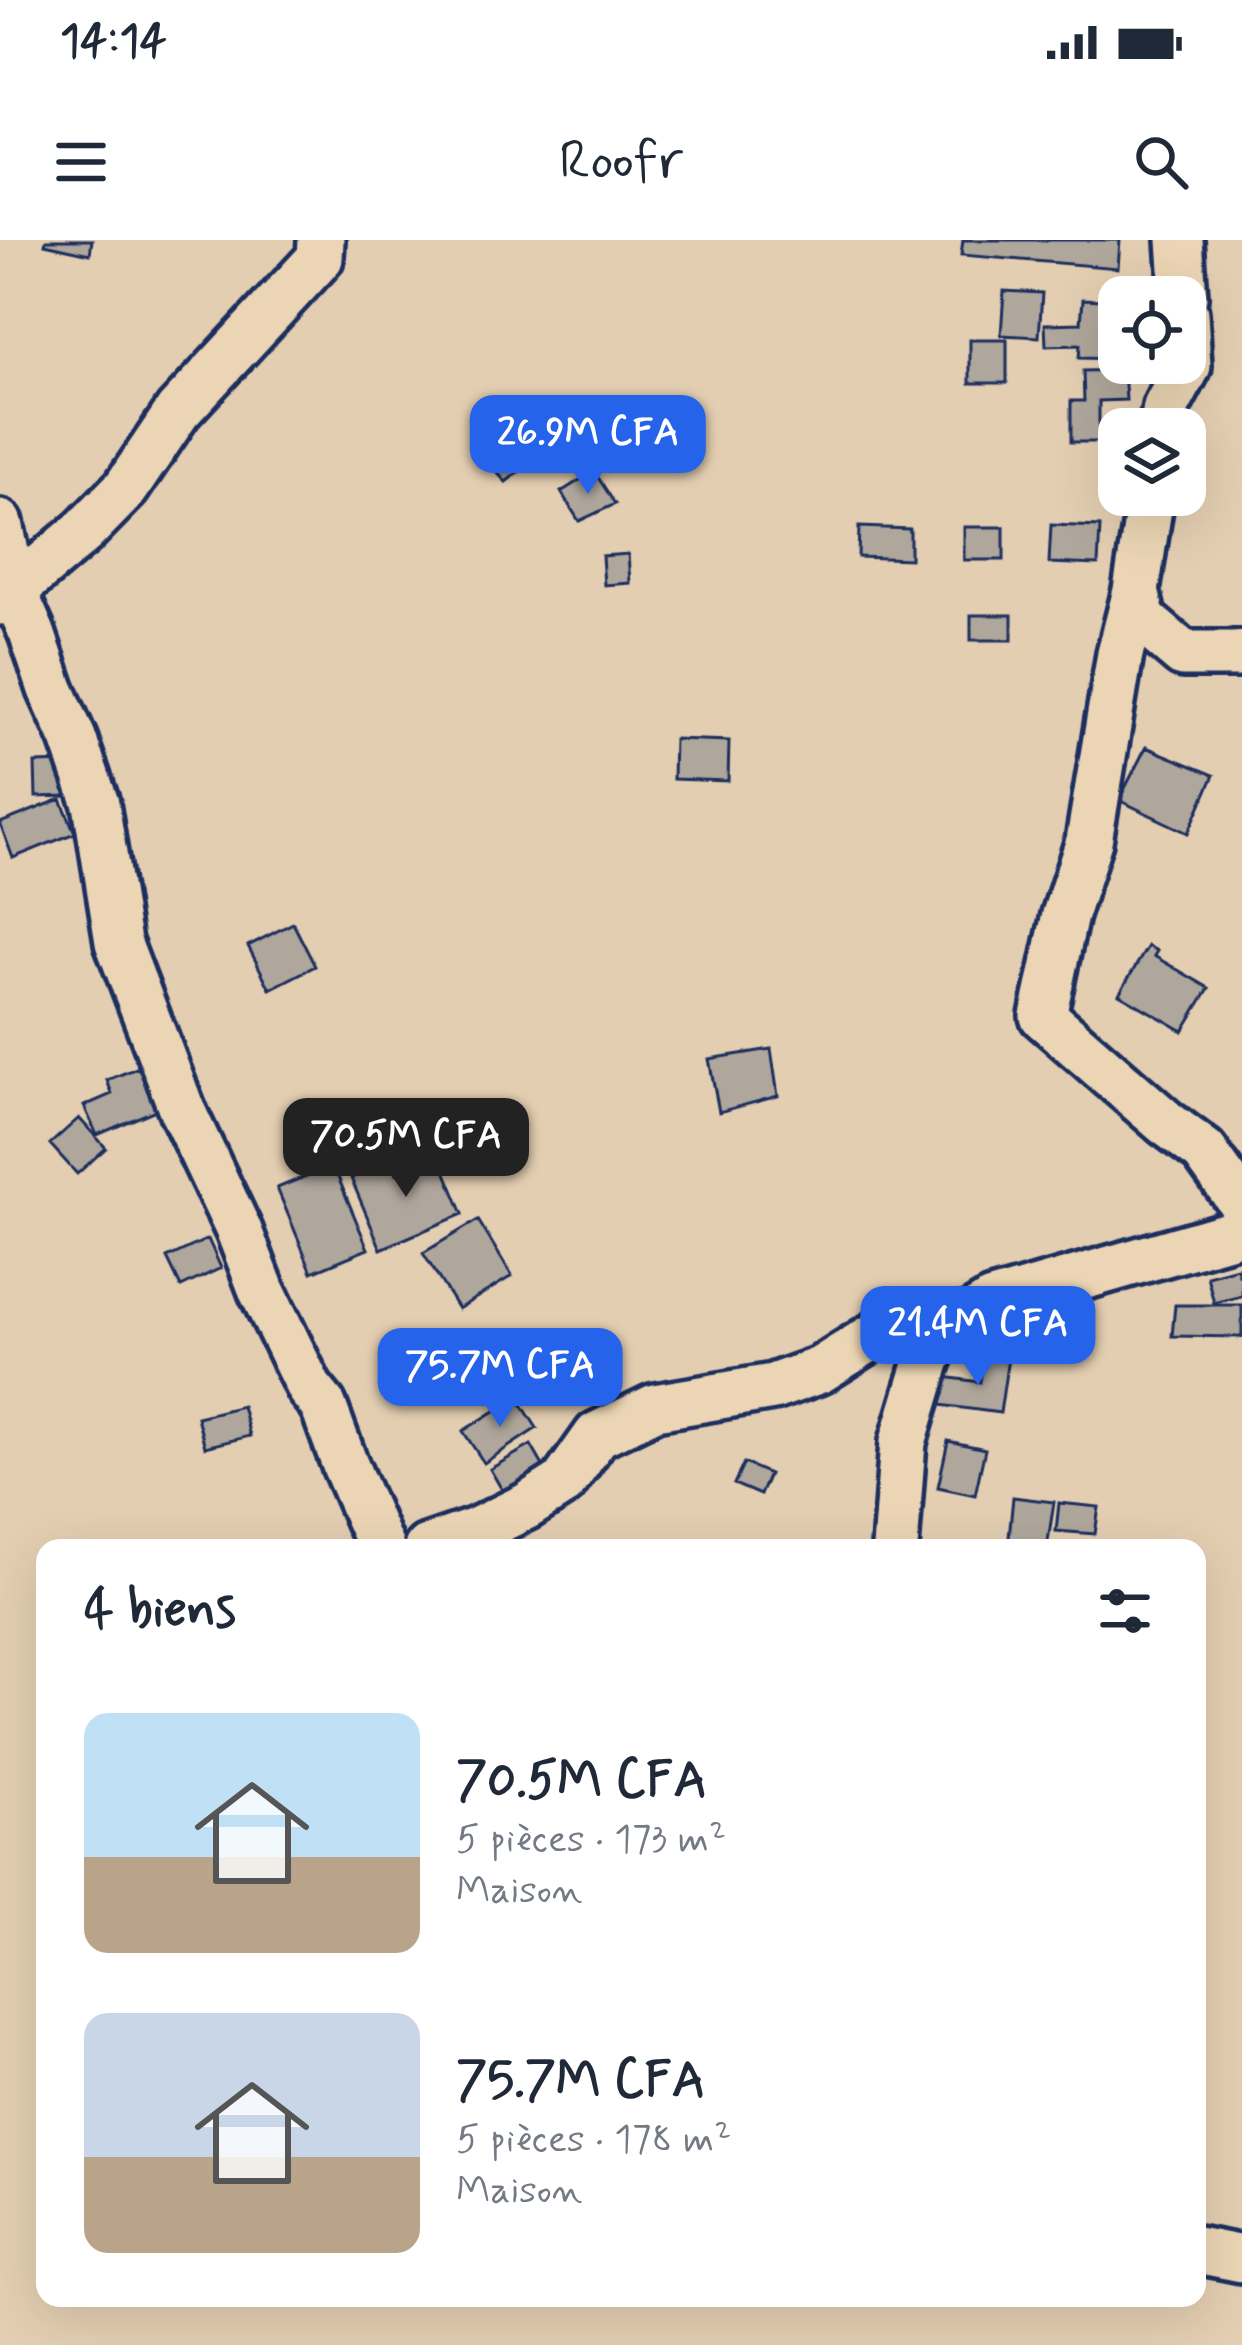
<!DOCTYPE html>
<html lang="fr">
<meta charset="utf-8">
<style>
body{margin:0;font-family:Mynerve,sans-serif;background:#f6f6f7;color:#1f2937;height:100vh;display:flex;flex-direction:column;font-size:45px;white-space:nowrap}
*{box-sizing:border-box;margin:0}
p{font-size:39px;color:#747a83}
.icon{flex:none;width:66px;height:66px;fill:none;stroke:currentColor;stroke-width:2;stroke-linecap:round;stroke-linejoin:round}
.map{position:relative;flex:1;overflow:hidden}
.panel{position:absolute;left:36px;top:1299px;width:1170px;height:768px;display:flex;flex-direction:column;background:#fff;border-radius:24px;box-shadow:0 12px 48px #0002}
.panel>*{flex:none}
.fabs{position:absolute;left:1098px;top:36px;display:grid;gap:24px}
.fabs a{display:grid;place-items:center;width:108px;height:108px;border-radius:24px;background:#fff;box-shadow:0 12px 48px #0002;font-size:60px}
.price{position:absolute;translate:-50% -102px;padding:0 27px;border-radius:24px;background:#2563eb;color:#fff;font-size:39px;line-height:78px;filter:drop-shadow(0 3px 6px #0008)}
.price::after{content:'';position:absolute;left:50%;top:72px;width:36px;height:27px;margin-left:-18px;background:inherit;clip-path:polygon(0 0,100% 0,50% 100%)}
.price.active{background:#222;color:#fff}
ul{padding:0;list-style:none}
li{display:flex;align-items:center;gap:36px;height:300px;padding:0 48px}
li span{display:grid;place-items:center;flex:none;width:336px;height:240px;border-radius:24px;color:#555}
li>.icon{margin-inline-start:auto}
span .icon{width:144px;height:144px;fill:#fffc;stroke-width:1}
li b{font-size:51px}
h2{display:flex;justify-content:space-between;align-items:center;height:144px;padding:0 48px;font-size:51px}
.status{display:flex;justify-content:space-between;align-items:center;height:84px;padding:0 60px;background:#fff;direction:ltr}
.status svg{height:33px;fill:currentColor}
header{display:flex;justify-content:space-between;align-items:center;height:156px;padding:0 48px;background:#fff;font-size:54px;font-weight:600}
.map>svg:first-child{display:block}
.building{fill:#b0a79c;stroke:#1b2f5e;stroke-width:3}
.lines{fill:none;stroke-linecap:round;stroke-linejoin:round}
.minor-casing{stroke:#1b2f5e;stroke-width:54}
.minor{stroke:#ebd5b4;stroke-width:45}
</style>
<div class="status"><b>14:14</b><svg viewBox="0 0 49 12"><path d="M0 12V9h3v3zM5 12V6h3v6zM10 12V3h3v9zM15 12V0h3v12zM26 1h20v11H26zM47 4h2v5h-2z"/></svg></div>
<header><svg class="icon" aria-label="menu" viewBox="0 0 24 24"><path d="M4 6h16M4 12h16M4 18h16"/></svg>Roofr<svg class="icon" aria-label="search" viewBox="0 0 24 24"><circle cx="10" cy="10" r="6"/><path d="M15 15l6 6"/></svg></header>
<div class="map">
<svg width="1242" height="2105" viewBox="0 0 1242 2105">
<rect width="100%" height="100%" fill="#e3ceb1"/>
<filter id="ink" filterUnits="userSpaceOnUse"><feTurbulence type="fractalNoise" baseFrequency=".00833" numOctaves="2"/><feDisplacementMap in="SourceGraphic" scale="24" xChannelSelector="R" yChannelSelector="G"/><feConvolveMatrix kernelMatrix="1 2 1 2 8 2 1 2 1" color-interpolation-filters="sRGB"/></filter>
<g filter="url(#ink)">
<path class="building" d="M 46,0 L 92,0 L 90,14 L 45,4 Z
M 963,0 L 1120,0 L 1118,28 L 961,15 Z
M 1004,51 L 1042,53 L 1039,97 L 1001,95 Z
M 1083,59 L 1119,61 L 1119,119 L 1079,118 L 1080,105 L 1046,106 L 1045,84 L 1081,83 Z
M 970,100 L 1007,100 L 1007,143 L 970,143 Z
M 1124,130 L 1126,160 L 1099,161 L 1099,202 L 1071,202 L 1071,161 L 1084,161 L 1083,131 Z
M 512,205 L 530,223 L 506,242 L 488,223 Z
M 594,231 L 615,264 L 579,281 L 561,252 Z
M 1051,285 L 1100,287 L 1098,325 L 1049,323 Z
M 859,287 L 910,289 L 910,319 L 858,317 Z
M 964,287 L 1004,287 L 1004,320 L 964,320 Z
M 628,314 L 630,343 L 604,345 L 602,316 Z
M 971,375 L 1012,375 L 1012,400 L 971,400 Z
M 674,499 L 729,501 L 728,541 L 673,539 Z
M 1146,507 L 1214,535 L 1188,593 L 1119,560 Z
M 71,522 L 72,556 L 36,557 L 35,523 Z
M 61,559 L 75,593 L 13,618 L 0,583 Z
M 293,683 L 315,726 L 270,749 L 248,706 Z
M 1148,706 L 1157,711 L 1154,716 L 1209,748 L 1183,791 L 1119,754 Z
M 771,809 L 778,856 L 719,872 L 709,819 Z
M 139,827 L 158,869 L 97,895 L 84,866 L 112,854 L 107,840 Z
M 79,878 L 106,908 L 77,934 L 50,904 Z
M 439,916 L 463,974 L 381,1009 L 351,938 L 391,922 L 396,934 Z
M 333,925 L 368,1009 L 312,1032 L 277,948 Z
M 478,980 L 512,1036 L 458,1069 L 423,1013 Z
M 208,999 L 221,1028 L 181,1047 L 167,1018 Z
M 1237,1028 L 1239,1035 L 1242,1034 L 1242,1056 L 1214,1063 L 1207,1036 Z
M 1175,1065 L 1242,1065 L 1242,1097 L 1172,1096 Z
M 984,1115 L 1008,1118 L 1000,1173 L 940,1165 L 944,1137 L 980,1142 Z
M 517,1157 L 537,1188 L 484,1223 L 463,1191 Z
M 242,1166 L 250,1196 L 205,1207 L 197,1177 Z
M 948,1201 L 985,1209 L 975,1255 L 938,1247 Z
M 531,1205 L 550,1238 L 509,1262 L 490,1229 Z
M 744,1223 L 769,1234 L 760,1255 L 734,1244 Z
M 1013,1257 L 1054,1262 L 1047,1308 L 1008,1308 Z
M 1059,1263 L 1099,1267 L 1095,1294 L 1056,1291 Z"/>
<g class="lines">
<defs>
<path id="minor" d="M 1180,0 L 1184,57
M 1162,189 L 1166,167 L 1188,126 L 1185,73
M 1151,255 L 1136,351 L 1143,380 L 1183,414 L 1242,414
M 0,283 L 14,352 L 32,393 L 51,449 L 73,498 L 96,564 L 118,702 L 182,870 L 239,991 L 262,1051 L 309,1148 L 323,1165 L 345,1225 L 381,1308
M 1136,351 L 1120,414 L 1089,601 L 1065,675 L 1043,776 L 1166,883 L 1204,911 L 1242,964
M 0,362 L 83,292 L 126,248 L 178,171 L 320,18 L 321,0
M 427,1308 L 476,1291 L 527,1266 L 563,1243 L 597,1195 L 655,1167 L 773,1147 L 820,1130 L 887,1088 L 948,1090
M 895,1308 L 903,1202 L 927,1122 L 935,1103 L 948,1090 L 992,1063 L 1242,991
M 1197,2010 L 1242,2019"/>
</defs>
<use href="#minor" class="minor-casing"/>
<use href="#minor" class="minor"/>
</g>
</g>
</svg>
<div class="fabs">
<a><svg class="icon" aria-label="locate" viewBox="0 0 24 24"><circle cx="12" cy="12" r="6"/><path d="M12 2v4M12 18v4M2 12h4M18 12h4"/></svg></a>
<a><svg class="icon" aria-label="layers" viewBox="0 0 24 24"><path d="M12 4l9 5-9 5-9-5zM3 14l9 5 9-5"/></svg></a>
</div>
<b class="price" style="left:588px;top:257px">26.9M CFA</b>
<b class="price active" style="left:406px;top:960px">70.5M CFA</b>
<b class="price" style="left:978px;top:1148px">21.4M CFA</b>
<b class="price" style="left:500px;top:1190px">75.7M CFA</b>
<section class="panel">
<h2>4 biens<svg class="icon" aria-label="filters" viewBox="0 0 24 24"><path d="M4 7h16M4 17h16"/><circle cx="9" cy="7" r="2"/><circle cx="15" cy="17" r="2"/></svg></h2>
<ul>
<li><span style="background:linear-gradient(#bfe0f5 60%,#b9a48a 0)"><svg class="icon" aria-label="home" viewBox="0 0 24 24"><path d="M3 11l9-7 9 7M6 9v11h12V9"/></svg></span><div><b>70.5M CFA</b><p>5 pièces · 173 m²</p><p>Maison</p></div></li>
<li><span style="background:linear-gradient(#c9d6e8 60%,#b9a48a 0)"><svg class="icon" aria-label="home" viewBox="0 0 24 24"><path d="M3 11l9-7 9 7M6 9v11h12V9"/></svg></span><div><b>75.7M CFA</b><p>5 pièces · 178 m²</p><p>Maison</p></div></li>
</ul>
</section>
</div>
